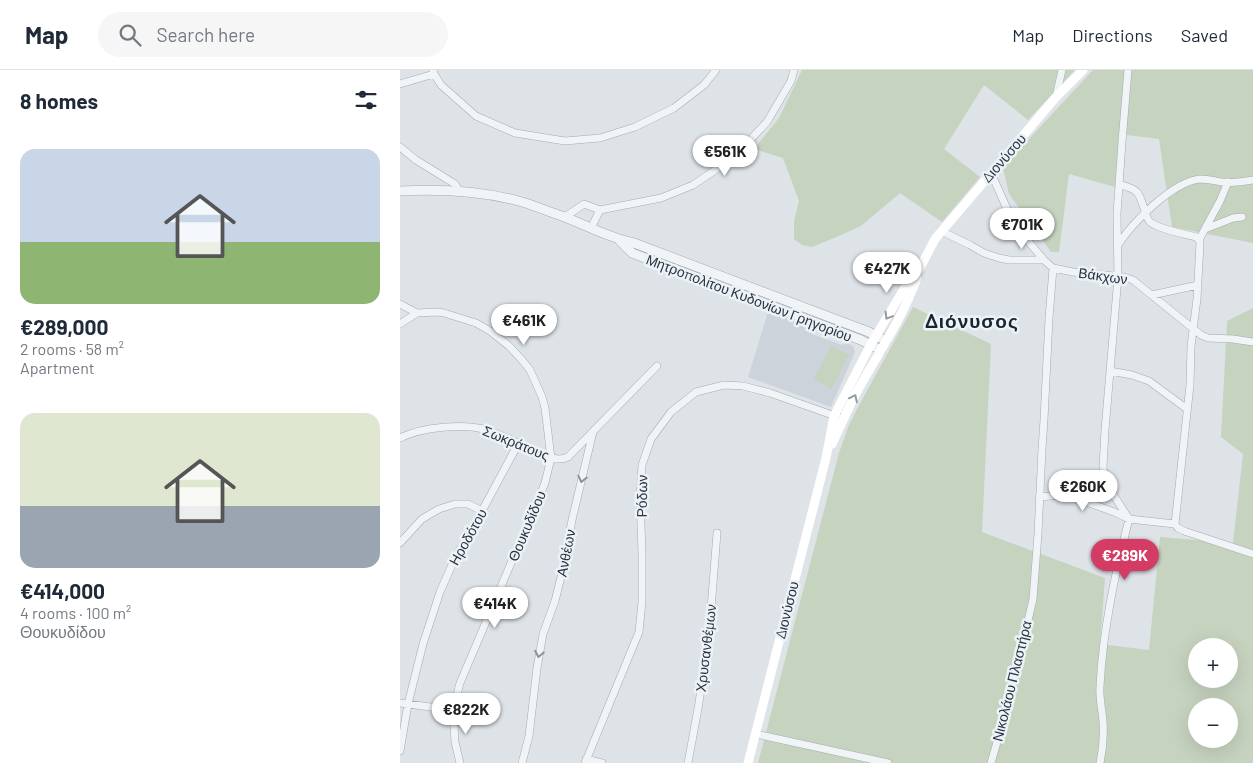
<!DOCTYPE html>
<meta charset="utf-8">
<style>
body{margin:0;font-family:Barlow,sans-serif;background:#f6f6f7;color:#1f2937;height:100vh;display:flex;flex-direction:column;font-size:19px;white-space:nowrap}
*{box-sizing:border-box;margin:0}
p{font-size:16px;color:#747a83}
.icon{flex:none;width:28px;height:28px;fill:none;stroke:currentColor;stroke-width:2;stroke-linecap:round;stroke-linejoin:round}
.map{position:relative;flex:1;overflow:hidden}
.side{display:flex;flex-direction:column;background:#fff;width:400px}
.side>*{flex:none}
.tools{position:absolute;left:788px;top:568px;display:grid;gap:10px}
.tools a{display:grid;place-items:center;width:50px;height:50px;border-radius:50%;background:#fff;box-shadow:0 5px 20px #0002;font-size:25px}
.price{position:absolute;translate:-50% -42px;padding:0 11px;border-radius:18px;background:#fff;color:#222;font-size:16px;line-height:32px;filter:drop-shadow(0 1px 2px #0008)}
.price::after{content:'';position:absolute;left:50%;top:30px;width:15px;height:11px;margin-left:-8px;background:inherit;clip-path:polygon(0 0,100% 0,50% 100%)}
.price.on{background:#d43c65;color:#fff}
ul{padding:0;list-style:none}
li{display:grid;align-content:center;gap:10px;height:265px;padding:0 20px}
li span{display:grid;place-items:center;height:155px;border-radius:15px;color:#555}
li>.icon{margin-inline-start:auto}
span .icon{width:90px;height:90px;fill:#fffc;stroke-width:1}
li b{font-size:21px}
h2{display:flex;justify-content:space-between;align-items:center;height:60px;padding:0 20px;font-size:21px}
header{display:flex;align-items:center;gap:30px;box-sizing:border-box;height:70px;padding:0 25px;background:#fff;border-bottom:1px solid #e0e1e3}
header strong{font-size:24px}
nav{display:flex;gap:28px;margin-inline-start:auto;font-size:18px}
.search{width:350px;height:45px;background:#f6f6f7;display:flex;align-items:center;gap:12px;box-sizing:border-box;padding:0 18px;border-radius:28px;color:#747a83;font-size:19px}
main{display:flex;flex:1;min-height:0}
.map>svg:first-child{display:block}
.built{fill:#ccd3da}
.green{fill:#c6d3bf;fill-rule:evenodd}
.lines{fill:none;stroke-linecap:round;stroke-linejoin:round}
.minor-casing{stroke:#a3abb2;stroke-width:8}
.tertiary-casing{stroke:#a3abb2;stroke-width:10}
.minor{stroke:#f1f4f6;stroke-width:7}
.tertiary{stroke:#f1f4f6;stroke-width:9}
.secondary{stroke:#fff;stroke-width:9}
.oneway{stroke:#9299a0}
.oneway2{stroke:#8c949b}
.labels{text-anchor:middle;stroke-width:5;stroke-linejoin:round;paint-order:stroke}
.street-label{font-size:14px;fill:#263340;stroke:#edf2f6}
.district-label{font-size:19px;font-weight:bold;letter-spacing:1px;fill:#192431;stroke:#edf2f6}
</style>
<header>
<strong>Map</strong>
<div class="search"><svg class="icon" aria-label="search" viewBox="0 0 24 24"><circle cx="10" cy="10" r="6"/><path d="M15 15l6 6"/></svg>Search here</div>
<nav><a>Map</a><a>Directions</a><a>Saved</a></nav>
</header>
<main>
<section class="side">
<h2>8 homes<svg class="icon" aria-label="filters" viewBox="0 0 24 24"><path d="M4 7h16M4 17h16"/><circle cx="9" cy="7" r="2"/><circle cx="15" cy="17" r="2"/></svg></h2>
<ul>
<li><span style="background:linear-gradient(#c9d6e8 60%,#8fb573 0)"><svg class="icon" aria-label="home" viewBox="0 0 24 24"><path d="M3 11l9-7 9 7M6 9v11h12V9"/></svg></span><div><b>€289,000</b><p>2 rooms · 58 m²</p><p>Apartment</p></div></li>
<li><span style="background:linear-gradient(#dfe7d0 60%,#9aa5b1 0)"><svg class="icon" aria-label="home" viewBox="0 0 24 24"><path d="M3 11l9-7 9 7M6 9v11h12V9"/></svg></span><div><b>€414,000</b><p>4 rooms · 100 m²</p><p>Θουκυδίδου</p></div></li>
</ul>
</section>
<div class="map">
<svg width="853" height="693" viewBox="0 0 853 693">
<rect width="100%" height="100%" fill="#dee3e8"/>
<path class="built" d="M 368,242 L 413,259 L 412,264 L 442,275 L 447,273 L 453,276 L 455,282 L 431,337 L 348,307 Z"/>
<path class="green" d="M 402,0 L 675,0 L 628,50 L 584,15 L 544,79 L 580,107 L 542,152 L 500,123 L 461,156 L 434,168 L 412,177 L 402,175 L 394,169 L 394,151 L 399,131 L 383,88 L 354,79 L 379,48 Z
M 693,0 L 853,0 L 853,173 L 772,157 L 759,69 L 719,64 L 715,117 L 669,104 L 659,182 L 651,182 L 609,124 L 603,97 Z
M 513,237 L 591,274 L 582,462 L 705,508 L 700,574 L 749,580 L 760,467 L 833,473 L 843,384 L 821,367 L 827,251 L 853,238 L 853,693 L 358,693 L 439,383 L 449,355 L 457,339 ZM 796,576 L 829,576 L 829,609 L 796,609 ZM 796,636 L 829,636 L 829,669 L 796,669 Z
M 431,276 L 449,285 L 432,319 L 414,309 Z"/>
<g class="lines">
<defs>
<path id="minor" d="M 33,0 L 34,4 L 41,15 L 76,46 L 115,63 L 165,71 L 200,68 L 235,57 L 274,38 L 304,15 L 316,0
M 0,14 L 34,4
M 656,27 L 662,0
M 0,77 L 16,90 L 55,114 L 60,122
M 591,103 L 612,150 L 622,164 L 644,190 L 653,198 L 673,202 L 724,207 L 733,210 L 801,265 L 808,268 L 833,269 L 853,272
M 720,115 C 739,119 739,123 745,141 C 746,145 747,149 750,152 C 758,159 785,164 796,167 L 799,170 L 800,173 L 797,229 L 791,276 L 790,315 L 775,454
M 165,147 L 184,134 L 200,140 L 261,128 L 293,115 L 333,88 L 367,52 L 391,11 L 394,0
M 191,158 L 200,140
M 805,159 L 833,148 L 842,147
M 541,161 L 570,175 L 584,183 L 599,188 L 609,190 L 644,190
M 799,170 L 820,131 L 828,112
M 718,175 C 732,153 772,112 800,109 C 808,109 815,111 822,112 C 832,113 843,112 853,110
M 752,225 L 798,215
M 0,234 L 17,243 L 37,242 L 44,243 L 76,253 L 90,261 L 109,276 L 122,290 L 130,300 L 142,327 L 145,338 L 151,388 L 145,413 L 60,613 L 53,640 L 55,672 L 60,693
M 0,254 L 17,243
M 710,301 L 732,305 L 749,311 L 787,339
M 0,368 C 22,357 64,353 87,360 C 109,367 129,380 151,388 C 157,389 161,390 168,387 L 257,296
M 639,427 L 662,425 L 673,427 L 714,442 L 729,449 L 775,454 L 778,458 L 784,461 L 853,484
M 0,473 L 22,449 L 39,439 L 55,434 L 68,434 L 82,441
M 0,633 L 53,640
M 356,664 L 488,693
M 0,681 L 8,634 L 23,574 L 40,522 L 55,488 L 82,441 L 118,374
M 186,689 L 202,693
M 122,693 L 129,666 L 137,598 L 143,564 L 155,531 L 162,503 L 172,450 L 193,362
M 185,693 L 239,562 L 242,532 L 242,482 L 240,429 L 242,395 L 251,369 L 271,342 L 296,322 L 324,315 L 343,316 L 370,323 L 438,347
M 288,693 L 299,633 L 310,552 L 317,463
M 591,693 L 612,620 L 633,529 L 638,464 L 642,379 L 644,350 L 649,248 L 653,198
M 700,693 C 703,679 704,665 703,651 C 702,639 699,628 700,616 C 703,559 715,504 729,449 L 707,415 L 703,398 L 705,360 L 718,207 L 717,144 L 722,72 L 728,0"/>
<path id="tertiary" d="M 0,121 C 41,119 83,121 122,132 C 136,136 149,142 162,146 C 186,155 209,168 234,173 L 469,262 L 486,271
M 220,171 L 232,183 L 461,270 L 481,280"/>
</defs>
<use href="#minor" class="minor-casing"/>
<use href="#tertiary" class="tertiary-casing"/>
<use href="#minor" class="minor"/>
<use href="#tertiary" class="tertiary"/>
<path class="secondary" d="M 432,374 C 441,355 449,336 459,318 C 479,282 503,247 517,208
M 348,693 L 426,388 L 434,346 L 471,274 L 504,219 L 520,198 L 535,169 L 656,27 L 683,0"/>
</g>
<defs><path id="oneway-chevron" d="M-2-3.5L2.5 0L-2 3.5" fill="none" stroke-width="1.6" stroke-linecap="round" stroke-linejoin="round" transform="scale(1.25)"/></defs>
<g class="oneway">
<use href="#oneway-chevron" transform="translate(488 246) rotate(121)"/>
<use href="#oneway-chevron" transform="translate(454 328) rotate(-64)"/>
</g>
<g class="oneway2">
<use href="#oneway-chevron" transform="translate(182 409) rotate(103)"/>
<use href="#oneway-chevron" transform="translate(139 584) rotate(101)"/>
</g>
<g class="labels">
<g class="street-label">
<text transform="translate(604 88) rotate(-49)" y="5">Διονύσου</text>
<text transform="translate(703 206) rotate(8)" y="5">Βάκχων</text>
<text transform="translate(349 228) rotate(21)" y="5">Μητροπολίτου Κυδονίων Γρηγορίου</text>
<text transform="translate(116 373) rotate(22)" y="5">Σωκράτους</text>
<text transform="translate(242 426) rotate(-89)" y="5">Ρόδων</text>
<text transform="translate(127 456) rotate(-67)" y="5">Θουκυδίδου</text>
<text transform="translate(68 467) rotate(-61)" y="5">Ηροδότου</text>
<text transform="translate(166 483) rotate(-79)" y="5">Ανθέων</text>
<text transform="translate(387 540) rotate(-76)" y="5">Διονύσου</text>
<text transform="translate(306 578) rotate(-83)" y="5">Χρυσανθέμων</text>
<text transform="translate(612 611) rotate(-76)" y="5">Νικολάου Πλαστήρα</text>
</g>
<g class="district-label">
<text x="572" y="258">Διόνυσος</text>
</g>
</g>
</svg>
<div class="tools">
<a>+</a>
<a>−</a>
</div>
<b class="price" style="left:325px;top:107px">€561K</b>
<b class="price" style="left:622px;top:180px">€701K</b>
<b class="price" style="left:487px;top:224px">€427K</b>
<b class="price" style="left:124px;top:276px">€461K</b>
<b class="price" style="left:683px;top:442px">€260K</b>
<b class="price on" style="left:725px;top:511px">€289K</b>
<b class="price" style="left:95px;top:559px">€414K</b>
<b class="price" style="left:66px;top:665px">€822K</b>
</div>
</main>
